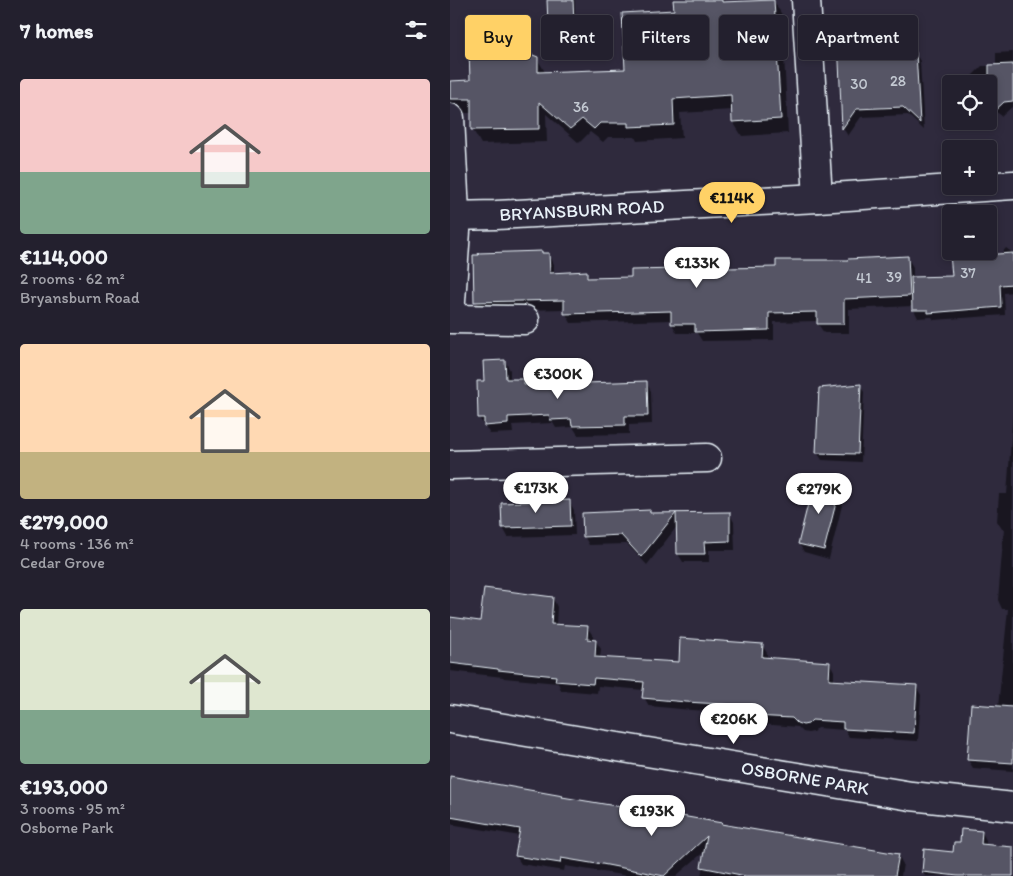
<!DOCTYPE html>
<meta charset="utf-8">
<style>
body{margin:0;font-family:Itim,sans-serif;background:#2f2d3a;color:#f1f3f6;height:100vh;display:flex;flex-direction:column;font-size:19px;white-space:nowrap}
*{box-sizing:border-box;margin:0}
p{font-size:16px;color:#a3a3aa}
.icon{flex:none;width:28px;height:28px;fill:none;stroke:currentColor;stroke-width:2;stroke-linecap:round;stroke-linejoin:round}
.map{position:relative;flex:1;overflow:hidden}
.drawer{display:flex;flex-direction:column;background:#23202e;width:450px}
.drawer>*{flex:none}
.guide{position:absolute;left:15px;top:15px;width:472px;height:45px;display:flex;gap:10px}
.fabs{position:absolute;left:492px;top:75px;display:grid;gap:10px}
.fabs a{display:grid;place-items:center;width:55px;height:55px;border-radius:5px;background:#23202e;box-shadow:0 2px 8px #0003,0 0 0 1px #403e4a;font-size:25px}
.price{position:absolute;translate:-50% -42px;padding:0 11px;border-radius:18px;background:#fff;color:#222;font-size:16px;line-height:32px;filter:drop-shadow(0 1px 2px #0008)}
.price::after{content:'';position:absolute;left:50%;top:30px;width:15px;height:11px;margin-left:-8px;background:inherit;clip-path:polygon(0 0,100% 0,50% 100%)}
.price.current{background:#ffd166;color:#111}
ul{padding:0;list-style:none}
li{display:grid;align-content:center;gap:10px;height:265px;padding:0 20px}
li span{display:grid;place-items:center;height:155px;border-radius:5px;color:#555}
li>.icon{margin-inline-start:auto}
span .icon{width:90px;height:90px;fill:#fffc;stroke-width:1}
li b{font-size:21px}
h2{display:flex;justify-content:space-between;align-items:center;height:60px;padding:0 20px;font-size:21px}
.pill{padding:0 18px;border-radius:5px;background:#23202e;box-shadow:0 2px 8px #0003,0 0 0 1px #403e4a;font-size:18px;line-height:45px}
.pill.current{background:#ffd166;color:#111}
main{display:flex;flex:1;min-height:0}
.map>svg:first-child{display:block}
.shadow{fill:#0007}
.building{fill:#575565;stroke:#e8f1f8}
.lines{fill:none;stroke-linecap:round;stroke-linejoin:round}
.minor-casing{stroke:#e8f1f8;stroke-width:31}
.major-casing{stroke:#e8f1f8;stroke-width:31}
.minor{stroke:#2f2a3d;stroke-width:28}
.major{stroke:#2f2a3d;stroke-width:28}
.labels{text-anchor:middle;stroke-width:4;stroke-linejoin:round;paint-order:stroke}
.number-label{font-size:15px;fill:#c4cad3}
.street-label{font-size:18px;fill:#e8f1f8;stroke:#2f2a3d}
</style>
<main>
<section class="drawer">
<h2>7 homes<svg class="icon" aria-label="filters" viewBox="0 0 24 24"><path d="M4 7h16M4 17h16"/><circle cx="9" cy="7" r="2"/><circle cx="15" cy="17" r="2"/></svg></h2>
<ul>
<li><span style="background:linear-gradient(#f6c9c9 60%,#7fa58c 0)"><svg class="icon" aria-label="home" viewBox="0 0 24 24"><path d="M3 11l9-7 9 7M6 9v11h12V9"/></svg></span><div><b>€114,000</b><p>2 rooms · 62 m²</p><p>Bryansburn Road</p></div></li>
<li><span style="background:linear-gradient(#ffd9b3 70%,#c2b280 0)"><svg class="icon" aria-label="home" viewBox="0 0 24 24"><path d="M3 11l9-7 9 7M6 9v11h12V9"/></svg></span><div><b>€279,000</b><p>4 rooms · 136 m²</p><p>Cedar Grove</p></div></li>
<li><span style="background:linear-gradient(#dfe7d0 65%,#7fa58c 0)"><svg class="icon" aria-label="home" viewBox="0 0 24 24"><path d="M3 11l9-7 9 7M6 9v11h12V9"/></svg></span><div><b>€193,000</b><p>3 rooms · 95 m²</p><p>Osborne Park</p></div></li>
</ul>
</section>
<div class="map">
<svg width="563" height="876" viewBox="0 0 563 876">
<rect width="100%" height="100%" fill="#2f2a3d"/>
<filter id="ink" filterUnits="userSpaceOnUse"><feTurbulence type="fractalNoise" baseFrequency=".02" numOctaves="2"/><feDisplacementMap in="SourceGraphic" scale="10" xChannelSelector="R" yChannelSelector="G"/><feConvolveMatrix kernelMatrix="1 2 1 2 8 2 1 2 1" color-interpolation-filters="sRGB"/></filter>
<g filter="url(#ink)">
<path class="shadow" d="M 99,0 L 125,0 L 125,27 L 102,27 L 99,23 Z
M 225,0 L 273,0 L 275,3 L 324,1 L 332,15 L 338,133 L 292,136 L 283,122 L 283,110 L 230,113 L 232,138 L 187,141 L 185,137 L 158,137 L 153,142 L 140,132 L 129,143 L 96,114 L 97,142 L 31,144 L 23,130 L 22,113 L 0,113 L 0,83 L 21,81 L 41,50 L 53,50 L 58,59 L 87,58 L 95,72 L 176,70 L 225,11 Z
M 426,21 L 431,29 L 431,42 L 465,53 L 470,61 L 474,130 L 458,115 L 411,117 L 398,136 L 393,128 L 389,40 L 400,39 Z
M 563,52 L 563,106 L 552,116 L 539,107 L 539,84 L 514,84 L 532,66 L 546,66 L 546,53 Z
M 501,246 L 501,251 L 516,258 L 550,255 L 556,248 L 563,253 L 563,292 L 554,293 L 555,315 L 484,320 L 482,317 L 468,318 L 464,310 L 463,306 L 399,309 L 399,333 L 374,333 L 368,324 L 368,321 L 324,322 L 324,340 L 252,341 L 247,333 L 227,333 L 222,324 L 222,320 L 121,323 L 116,314 L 116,309 L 31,311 L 26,301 L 92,252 L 93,255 L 99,255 L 104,264 L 104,274 L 136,273 L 140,279 L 182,278 L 327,268 L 399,261 L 457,257 L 463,267 L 463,278 L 503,277 Z
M 55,361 L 60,370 L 60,381 L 73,380 L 77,386 L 196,382 L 201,391 L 202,424 L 179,425 L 179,434 L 128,435 L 123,427 L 106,428 L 103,423 L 62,425 L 63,433 L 40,434 L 29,418 L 35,382 Z
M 410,385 L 414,392 L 411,462 L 372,460 L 367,452 Z
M 563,412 L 563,771 L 523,768 L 518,760 L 548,707 L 558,609 L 552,609 L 548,600 L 554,529 L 552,529 L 547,521 L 549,494 L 557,494 Z
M 389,488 L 394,497 L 379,559 L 354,552 L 349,544 Z
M 119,501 L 124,510 L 125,535 L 58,537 L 53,528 L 52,504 Z
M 199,511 L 201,514 L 279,513 L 284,522 L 285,550 L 259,550 L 259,562 L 233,562 L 228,554 L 228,525 L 197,565 L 177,544 L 139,545 L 134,536 Z
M 103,598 L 107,607 L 106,625 L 138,628 L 143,636 L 142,641 L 146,641 L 151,649 L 150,658 L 230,664 L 312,645 L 317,653 L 317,659 L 380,663 L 384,671 L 384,681 L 466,686 L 471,695 L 468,741 L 399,737 L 395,730 L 367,728 L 363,732 L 358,733 L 353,732 L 348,727 L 310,724 L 305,716 L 305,713 L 241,710 L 199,706 L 194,697 L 194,690 L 148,686 L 147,693 L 111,690 L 108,683 L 54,678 L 53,677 L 0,671 L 0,618 L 31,622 Z
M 0,778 L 112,797 L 113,799 L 271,824 L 272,825 L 448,855 L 453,864 L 451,876 L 251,876 L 256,850 L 226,876 L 178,876 L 115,866 L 114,871 L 71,864 L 66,856 L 70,836 L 0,824 Z
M 532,832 L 536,840 L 536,846 L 563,848 L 563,876 L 475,876 L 473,872 L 504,853 L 511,844 Z"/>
<path class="building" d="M 97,0 L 123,0 L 124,23 L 98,24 Z
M 223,0 L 272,0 L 272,2 L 324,0 L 331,119 L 282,122 L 281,95 L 223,99 L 224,125 L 178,127 L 178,123 L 150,123 L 144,129 L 132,119 L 120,129 L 89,102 L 89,129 L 21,130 L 21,99 L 0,99 L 0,81 L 20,80 L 19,50 L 25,50 L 29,44 L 42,49 L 54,49 L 54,59 L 75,52 L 88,57 L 88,72 L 175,69 L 172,13 L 224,10 Z
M 398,20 L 427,20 L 427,41 L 450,40 L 466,52 L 470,123 L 453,107 L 406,109 L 392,129 L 388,39 L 398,38 Z
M 563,64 L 563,101 L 554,102 L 539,116 L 539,65 Z
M 499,243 L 501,245 L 501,251 L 510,251 L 516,256 L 563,253 L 563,284 L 550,285 L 551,307 L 478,313 L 478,310 L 462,310 L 461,277 L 502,276 Z
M 92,251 L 92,253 L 99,253 L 100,273 L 137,271 L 137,278 L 181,277 L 181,270 L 326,267 L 326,260 L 398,260 L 398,259 L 458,256 L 460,296 L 394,299 L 394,324 L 367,324 L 367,312 L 319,313 L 319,330 L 245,332 L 245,324 L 221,324 L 221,311 L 114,314 L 114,300 L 24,302 L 23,255 L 29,255 L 28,253 Z
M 55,360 L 56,379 L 74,379 L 74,385 L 197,381 L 198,416 L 175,416 L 175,425 L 122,426 L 121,419 L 100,420 L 99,415 L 58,417 L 58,424 L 34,426 L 34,418 L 28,418 L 27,381 L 34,381 L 33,361 Z
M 411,384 L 408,454 L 366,453 L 369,388 Z
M 364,480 L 390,487 L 374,550 L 348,544 Z
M 120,500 L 121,526 L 52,528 L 51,503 Z
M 200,510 L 200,513 L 280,512 L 280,541 L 254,542 L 255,554 L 227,554 L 226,513 L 191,557 L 171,535 L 133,537 L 132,513 Z
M 34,588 L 103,597 L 101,624 L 138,626 L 137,639 L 146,640 L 145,657 L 229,662 L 230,638 L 313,644 L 312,657 L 380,662 L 379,680 L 467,685 L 464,733 L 393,729 L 393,722 L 362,720 L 358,724 L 353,725 L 347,723 L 342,718 L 304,716 L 304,706 L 236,702 L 192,698 L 194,682 L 144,678 L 143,684 L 105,681 L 106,676 L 48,670 L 48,669 L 0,663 L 0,617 L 30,621 Z
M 521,704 L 563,707 L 563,763 L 517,760 Z
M 0,776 L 113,796 L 112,797 L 214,814 L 214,813 L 272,823 L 271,824 L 449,854 L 445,876 L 296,876 L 251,867 L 257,836 L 214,876 L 147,863 L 147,864 L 111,858 L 110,863 L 65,856 L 70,829 L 0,817 Z
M 511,829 L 532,831 L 531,844 L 563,847 L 563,876 L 508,876 L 472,872 L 474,849 L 503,852 L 504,842 L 510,842 Z"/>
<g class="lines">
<defs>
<g id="minor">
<path d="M 356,0 L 368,198"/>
<path d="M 0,118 L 6,231 L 0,315"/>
<path d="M 0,319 L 75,320"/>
<path d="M 0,465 L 257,458"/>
<path id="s1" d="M 0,719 L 461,796 L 563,807"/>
</g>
<g id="major">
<path id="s2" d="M 0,216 L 46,215 L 368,198 L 563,185"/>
</g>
</defs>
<use href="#minor" class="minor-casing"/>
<use href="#major" class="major-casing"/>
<use href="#minor" class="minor"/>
<use href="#major" class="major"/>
</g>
</g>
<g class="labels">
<g class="number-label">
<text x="448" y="86">28</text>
<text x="409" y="89">30</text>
<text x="131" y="112">36</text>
<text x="518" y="278">37</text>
<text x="444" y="282">39</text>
<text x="414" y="283">41</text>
</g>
<g class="street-label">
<text dy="6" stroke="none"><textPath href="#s2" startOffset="132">BRYANSBURN ROAD</textPath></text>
<text dy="6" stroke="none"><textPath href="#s1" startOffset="360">OSBORNE PARK</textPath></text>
</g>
</g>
</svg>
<div class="fabs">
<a><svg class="icon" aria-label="locate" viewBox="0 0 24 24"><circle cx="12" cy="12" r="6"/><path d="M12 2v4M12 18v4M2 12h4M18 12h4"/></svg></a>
<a>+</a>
<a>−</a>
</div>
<b class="price current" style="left:282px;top:224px">€114K</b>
<b class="price" style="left:247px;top:289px">€133K</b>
<b class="price" style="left:108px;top:400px">€300K</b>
<b class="price" style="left:86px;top:514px">€173K</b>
<b class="price" style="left:369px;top:515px">€279K</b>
<b class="price" style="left:284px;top:745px">€206K</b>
<b class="price" style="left:202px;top:837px">€193K</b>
<div class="guide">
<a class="pill current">Buy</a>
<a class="pill">Rent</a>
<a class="pill">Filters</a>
<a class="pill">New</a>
<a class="pill">Apartment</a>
</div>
</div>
</main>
